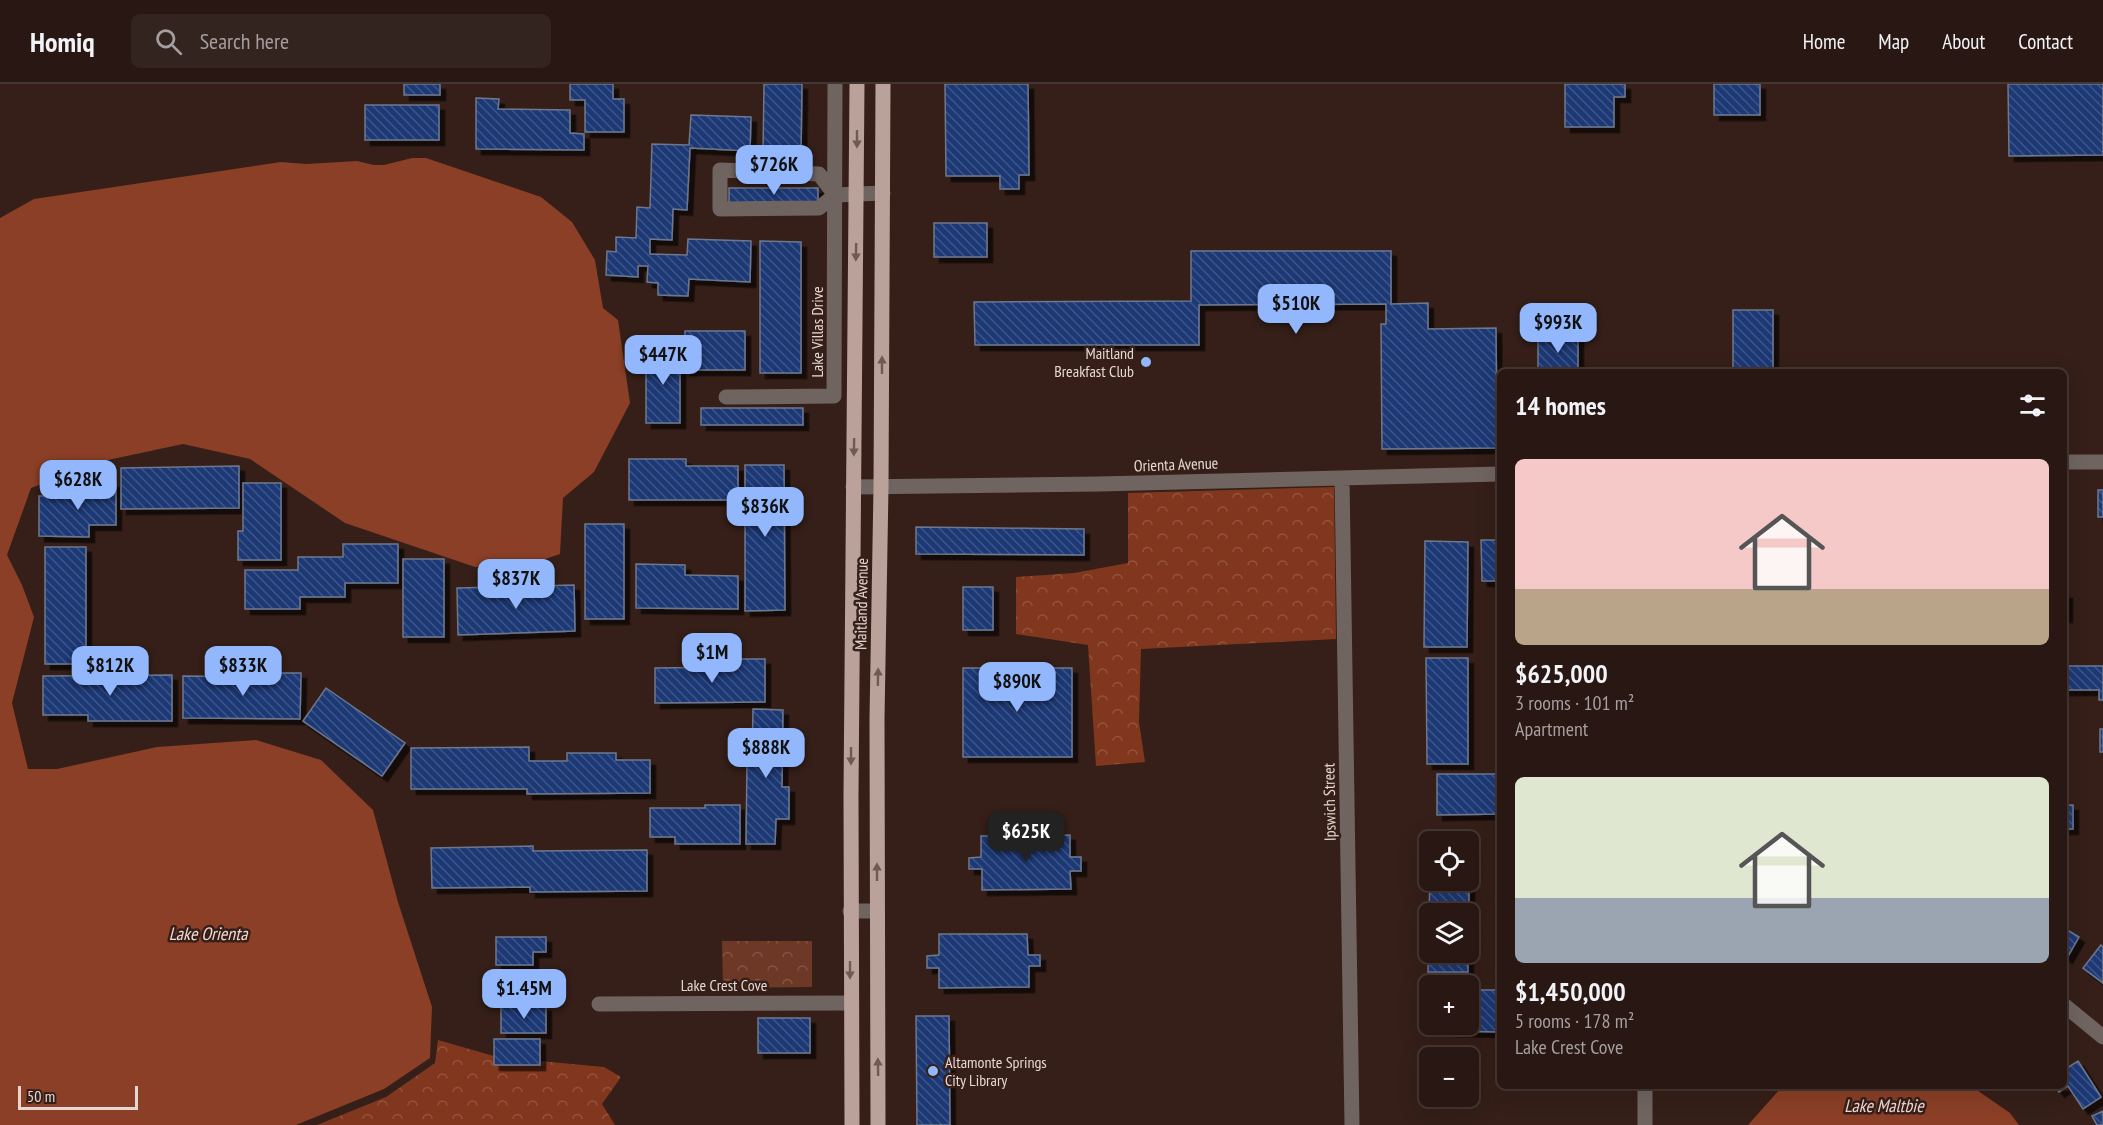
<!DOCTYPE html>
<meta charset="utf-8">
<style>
body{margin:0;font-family:"PT Sans Narrow",sans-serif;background:#342420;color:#f1f3f6;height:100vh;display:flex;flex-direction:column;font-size:22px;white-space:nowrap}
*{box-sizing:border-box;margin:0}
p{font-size:20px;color:#a59f9f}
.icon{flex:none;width:33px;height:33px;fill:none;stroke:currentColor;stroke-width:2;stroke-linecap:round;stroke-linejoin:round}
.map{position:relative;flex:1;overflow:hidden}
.panel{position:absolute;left:1497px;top:285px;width:570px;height:720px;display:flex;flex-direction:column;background:#281712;border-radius:9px;box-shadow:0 6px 24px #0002,0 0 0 2px #443632}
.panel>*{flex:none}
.buttons{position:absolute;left:1419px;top:747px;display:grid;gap:12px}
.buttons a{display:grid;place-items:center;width:60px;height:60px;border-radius:9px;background:#281712;box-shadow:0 6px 24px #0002,0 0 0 2px #443632;font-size:30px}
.scale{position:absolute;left:18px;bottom:15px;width:120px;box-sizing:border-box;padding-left:6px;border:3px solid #e6d7d2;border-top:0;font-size:16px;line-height:21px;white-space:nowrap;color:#e6d7d2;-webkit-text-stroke:4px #351f18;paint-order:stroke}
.price{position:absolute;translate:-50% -51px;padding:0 14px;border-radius:12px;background:#93b7fd;color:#111;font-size:20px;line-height:39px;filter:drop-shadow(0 2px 3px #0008)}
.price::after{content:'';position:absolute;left:50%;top:36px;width:18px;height:14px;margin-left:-9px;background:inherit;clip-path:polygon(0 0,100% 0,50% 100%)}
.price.selected{background:#222;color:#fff}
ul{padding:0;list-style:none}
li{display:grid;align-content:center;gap:12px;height:318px;padding:0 18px}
li span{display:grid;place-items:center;height:186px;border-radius:9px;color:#555}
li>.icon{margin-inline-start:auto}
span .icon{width:108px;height:108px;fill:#fffc;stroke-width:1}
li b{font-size:26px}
h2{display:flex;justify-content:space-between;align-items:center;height:72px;padding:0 18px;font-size:26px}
header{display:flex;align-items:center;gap:36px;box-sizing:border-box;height:84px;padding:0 30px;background:#281712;border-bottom:2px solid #443632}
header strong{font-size:28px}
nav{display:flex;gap:33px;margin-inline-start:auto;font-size:21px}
.search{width:420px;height:54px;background:#342420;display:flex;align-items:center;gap:15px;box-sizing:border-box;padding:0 21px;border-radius:9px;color:#a59f9f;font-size:22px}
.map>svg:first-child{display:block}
.forest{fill:url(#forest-crowns)}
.park{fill:url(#park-crowns)}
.water{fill:#8a3f26}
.building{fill:url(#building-back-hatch);stroke:#6d788e;stroke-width:1.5;filter:url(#shadow)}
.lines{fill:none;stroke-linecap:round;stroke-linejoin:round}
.minor{stroke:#6f6460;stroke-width:15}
.major{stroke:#baa29a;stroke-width:15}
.oneway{fill:#715a52}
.poi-dot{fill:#93b7fd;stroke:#351f18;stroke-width:2}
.labels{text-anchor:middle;stroke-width:5;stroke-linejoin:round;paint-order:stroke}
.street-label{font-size:16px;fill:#e6d7d2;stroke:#351f18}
.poi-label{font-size:16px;fill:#e6d7d2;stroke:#351f18;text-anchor:end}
.water-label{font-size:18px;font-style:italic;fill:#efd8d0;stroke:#351f18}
</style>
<header>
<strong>Homiq</strong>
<div class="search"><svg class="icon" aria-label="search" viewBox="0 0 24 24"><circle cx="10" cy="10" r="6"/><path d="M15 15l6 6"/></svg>Search here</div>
<nav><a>Home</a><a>Map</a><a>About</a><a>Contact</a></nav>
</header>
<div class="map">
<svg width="2103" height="1041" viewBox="0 0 2103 1041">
<defs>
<pattern id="forest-crowns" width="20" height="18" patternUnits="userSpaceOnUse" patternTransform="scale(1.5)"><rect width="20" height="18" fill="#81371d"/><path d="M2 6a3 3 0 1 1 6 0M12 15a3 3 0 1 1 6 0" fill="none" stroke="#93533d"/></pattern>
<pattern id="park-crowns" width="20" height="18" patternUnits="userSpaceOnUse" patternTransform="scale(1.5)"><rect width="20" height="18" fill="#6e3826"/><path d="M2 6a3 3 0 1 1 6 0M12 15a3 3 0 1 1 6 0" fill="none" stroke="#835445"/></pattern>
<pattern id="building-back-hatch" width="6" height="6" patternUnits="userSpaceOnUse" patternTransform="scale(1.5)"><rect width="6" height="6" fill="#1c3875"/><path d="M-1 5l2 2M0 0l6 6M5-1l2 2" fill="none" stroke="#3d5488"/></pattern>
<filter id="shadow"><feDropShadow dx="5.5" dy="5.5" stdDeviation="0" flood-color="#0009"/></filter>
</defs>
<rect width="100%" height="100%" fill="#351f18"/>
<path class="forest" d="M 1334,403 L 1336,555 L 1141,565 L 1139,638 L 1145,678 L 1096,682 L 1088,561 L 1016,550 L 1016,493 L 1074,489 L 1128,479 L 1128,409 Z
M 438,956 L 497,973 L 604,983 L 621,993 L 602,1020 L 615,1041 L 317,1041 L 386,1013 L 435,979 Z"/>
<path class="park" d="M 722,857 L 812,857 L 812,903 L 723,904 Z"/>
<path class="water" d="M 412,74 L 426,74 L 541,113 L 572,138 L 595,176 L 603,224 L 618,236 L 630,319 L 594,388 L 563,414 L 560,470 L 522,483 L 475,483 L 345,439 L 250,375 L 183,360 L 108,376 L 31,404 L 7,471 L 22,501 L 34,533 L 12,619 L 28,685 L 57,685 L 157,663 L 256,656 L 321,676 L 373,726 L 398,818 L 432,923 L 430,974 L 384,1005 L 296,1041 L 0,1041 L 0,134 L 34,115 L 281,78 L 306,80 L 357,77 L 374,81 L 384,81 Z
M 1788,1002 L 1971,1002 L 2010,1029 L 2019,1041 L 1748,1041 L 1780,1005 Z"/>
<path class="building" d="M 404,0 L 440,0 L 440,11 L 404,11 Z
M 570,0 L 613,0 L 613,15 L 624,15 L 624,48 L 585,48 L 585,16 L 570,16 Z
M 764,0 L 802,0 L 801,69 L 763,69 Z
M 945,0 L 1028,0 L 1029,91 L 1019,91 L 1019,105 L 1000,105 L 1000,92 L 946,92 Z
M 1565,0 L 1625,0 L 1625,13 L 1614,13 L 1614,43 L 1565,43 Z
M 1714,0 L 1760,0 L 1760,31 L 1714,31 Z
M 2008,0 L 2103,0 L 2103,71 L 2009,72 Z
M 476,14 L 499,15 L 498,25 L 570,26 L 570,49 L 584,50 L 584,66 L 476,65 Z
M 365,21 L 439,21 L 439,56 L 365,56 Z
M 691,31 L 751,33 L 750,67 L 690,64 L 687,126 L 673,125 L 672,156 L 650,155 L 650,170 L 687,171 L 688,155 L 751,157 L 750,198 L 689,195 L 688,212 L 658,211 L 658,199 L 647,198 L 648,182 L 638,182 L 638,193 L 606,191 L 607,167 L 616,168 L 616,153 L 636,154 L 637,123 L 650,124 L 652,60 L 689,61 Z
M 729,104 L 818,104 L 818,121 L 729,121 Z
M 934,139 L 987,139 L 987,173 L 934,173 Z
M 760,157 L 801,158 L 801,289 L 760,289 Z
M 1191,167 L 1391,167 L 1391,220 L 1428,219 L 1428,245 L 1496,244 L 1497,364 L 1382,365 L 1381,240 L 1386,240 L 1386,220 L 1199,221 L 1199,261 L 975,261 L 974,218 L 1191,217 Z
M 1733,226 L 1773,226 L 1773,288 L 1733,288 Z
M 685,247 L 745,247 L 745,286 L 685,286 Z
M 1538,253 L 1578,253 L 1578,288 L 1538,288 Z
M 646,266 L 680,266 L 680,339 L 646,339 Z
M 701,324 L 803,324 L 803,341 L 701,341 Z
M 629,375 L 686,375 L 686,382 L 738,382 L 738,416 L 629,416 Z
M 745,381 L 784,381 L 785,526 L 745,527 Z
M 239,382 L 239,424 L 121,425 L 121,384 Z
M 86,398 L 116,398 L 116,441 L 89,441 L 89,453 L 39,452 L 39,412 L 86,412 Z
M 243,399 L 281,399 L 281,476 L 238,476 L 238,447 L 243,447 Z
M 2098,406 L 2103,406 L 2103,433 L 2098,433 Z
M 585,440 L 624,440 L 624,535 L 585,535 Z
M 916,443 L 1084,445 L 1084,471 L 916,470 Z
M 1481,456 L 1500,456 L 1500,497 L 1482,497 Z
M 1425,457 L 1468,458 L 1467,563 L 1424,563 Z
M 343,460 L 398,460 L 398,499 L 345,499 L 345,513 L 300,513 L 300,525 L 245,525 L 245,486 L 298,486 L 298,473 L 343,473 Z
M 45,463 L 86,463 L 86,580 L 45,580 Z
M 403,475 L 444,475 L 444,553 L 403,553 Z
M 636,480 L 685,481 L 685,491 L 738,492 L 738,525 L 636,524 Z
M 574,501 L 575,547 L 458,551 L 457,504 Z
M 963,503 L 993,503 L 993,546 L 963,546 Z
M 2064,509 L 2067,509 L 2067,533 L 2064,533 Z
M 1426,574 L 1468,574 L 1468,680 L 1427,680 Z
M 734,575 L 765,575 L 765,618 L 655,619 L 655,584 L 734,583 Z
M 2064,582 L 2103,582 L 2103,616 L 2099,616 L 2099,606 L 2064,606 Z
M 963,584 L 1072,584 L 1072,673 L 963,673 Z
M 268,589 L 301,589 L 300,635 L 183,634 L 183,592 L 268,593 Z
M 172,591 L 172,637 L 88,637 L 88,631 L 43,631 L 43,592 Z
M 326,604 L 405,659 L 382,692 L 303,637 Z
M 753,625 L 783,626 L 782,703 L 789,703 L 789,735 L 776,735 L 775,760 L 746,760 L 747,677 L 752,677 Z
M 2100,645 L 2103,645 L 2103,668 L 2100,668 Z
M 529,663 L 529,677 L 567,677 L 567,669 L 616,669 L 616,676 L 650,676 L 650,709 L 527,710 L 527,705 L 411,705 L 411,664 Z
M 1437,690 L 1500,690 L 1500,730 L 1437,731 Z
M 705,721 L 740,721 L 740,760 L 675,760 L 675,753 L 650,753 L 650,724 L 705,724 Z
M 2064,721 L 2073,721 L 2073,745 L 2064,745 Z
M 1070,751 L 1070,773 L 1081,773 L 1081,787 L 1070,787 L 1071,805 L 982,806 L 982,785 L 969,785 L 969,774 L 981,773 L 981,752 Z
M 1468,758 L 1470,758 L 1468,860 L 1468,830 L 1430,830 L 1430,868 L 1468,868 L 1468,888 L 1428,888 L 1430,785 L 1430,796 L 1468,796 Z
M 533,762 L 533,767 L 647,766 L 647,807 L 530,808 L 530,803 L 432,804 L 431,764 Z
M 2064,844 L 2079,853 L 2067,874 L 2064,872 Z
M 939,850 L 1027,850 L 1028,871 L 1040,871 L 1040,882 L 1029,882 L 1029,903 L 939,904 L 939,884 L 927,884 L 927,872 L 939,871 Z
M 496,853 L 546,853 L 546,868 L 533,868 L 533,881 L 496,881 Z
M 2101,861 L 2103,863 L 2103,899 L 2083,884 Z
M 500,888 L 537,888 L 537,900 L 549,900 L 549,915 L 500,915 Z
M 1468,906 L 1500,906 L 1500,948 L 1449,947 L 1449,940 L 1468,940 Z
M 501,922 L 546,922 L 546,949 L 501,949 Z
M 916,932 L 949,932 L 950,1041 L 917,1041 Z
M 758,934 L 810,934 L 810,969 L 758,969 Z
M 494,955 L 540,955 L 540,981 L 494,981 Z
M 2078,977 L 2101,1013 L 2083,1025 L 2068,1002 L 2059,1008 L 2055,1002 L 2064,1002 L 2064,986 Z
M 2103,1027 L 2103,1041 L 2097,1041 L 2092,1032 Z"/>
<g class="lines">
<path class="minor" d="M 835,111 L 819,90 L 720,86 L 720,125 L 819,124 L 835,111 L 883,109
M 726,313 L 834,312 L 835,0
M 2064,378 L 2103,378
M 1342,394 L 1352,1041
M 853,403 L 1099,400 L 1500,390
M 850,827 L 877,827
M 599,920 L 850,919
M 2064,921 L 2103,953
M 1645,1002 L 1645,1041"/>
<path class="major" d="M 852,1041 L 851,711 L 857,0
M 878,1041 L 877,635 L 881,403 L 883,0"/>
</g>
<defs><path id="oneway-solid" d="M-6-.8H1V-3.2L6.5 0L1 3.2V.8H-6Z" transform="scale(1.5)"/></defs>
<g class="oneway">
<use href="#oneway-solid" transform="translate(857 55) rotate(90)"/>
<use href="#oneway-solid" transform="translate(856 168) rotate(91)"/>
<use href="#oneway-solid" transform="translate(882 281) rotate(-90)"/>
<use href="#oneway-solid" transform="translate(854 363) rotate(91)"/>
<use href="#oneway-solid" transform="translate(878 593) rotate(-89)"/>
<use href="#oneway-solid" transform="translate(851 672) rotate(90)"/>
<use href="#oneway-solid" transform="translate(877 788) rotate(-90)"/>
<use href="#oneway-solid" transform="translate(850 886) rotate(90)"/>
<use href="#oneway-solid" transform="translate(878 983) rotate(-91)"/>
</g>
<g class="poi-dot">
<circle cx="1146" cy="278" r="6"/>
<circle cx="933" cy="987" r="6"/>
</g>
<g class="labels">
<g class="street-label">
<text transform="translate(817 248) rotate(-90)" y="6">Lake Villas Drive</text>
<text transform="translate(1176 380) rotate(-2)" y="6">Orienta Avenue</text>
<text transform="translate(861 520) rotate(-89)" y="6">Maitland Avenue</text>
<text transform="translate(1329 718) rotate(-91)" y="6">Ipswich Street</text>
<text x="724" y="907">Lake Crest Cove</text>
</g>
<g class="poi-label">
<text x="1134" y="275">Maitland<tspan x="1134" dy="18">Breakfast Club</tspan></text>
<text x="945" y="984" text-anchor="start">Altamonte Springs<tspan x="945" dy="18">City Library</tspan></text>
</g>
<g class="water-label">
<text x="208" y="856">Lake Orienta</text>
<text x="1884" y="1028">Lake Maltbie</text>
</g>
</g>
</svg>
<div class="buttons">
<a><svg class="icon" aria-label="locate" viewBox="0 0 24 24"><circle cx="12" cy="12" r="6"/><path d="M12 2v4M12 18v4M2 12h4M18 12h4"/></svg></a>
<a><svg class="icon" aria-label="layers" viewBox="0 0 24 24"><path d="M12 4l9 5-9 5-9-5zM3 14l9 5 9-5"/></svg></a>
<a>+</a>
<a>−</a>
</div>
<div class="scale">50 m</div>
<b class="price" style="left:774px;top:112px">$726K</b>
<b class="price" style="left:1296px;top:251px">$510K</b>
<b class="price" style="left:1558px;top:270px">$993K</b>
<b class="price" style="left:663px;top:302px">$447K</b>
<b class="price" style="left:78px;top:427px">$628K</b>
<b class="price" style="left:765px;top:454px">$836K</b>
<b class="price" style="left:516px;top:526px">$837K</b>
<b class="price" style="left:712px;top:600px">$1M</b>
<b class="price" style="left:110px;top:613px">$812K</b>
<b class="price" style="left:243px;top:613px">$833K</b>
<b class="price" style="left:1017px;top:629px">$890K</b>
<b class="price" style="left:766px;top:695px">$888K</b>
<b class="price selected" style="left:1026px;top:779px">$625K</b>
<b class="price" style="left:524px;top:936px">$1.45M</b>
<section class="panel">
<h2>14 homes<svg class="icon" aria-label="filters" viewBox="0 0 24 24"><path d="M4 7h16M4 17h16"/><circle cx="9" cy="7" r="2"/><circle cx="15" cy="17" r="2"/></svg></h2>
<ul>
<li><span style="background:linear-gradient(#f6c9c9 70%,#b9a48a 0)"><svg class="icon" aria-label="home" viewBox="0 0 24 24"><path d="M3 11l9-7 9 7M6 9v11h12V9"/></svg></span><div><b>$625,000</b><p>3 rooms · 101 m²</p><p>Apartment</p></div></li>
<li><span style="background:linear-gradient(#dfe7d0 65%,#9aa5b1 0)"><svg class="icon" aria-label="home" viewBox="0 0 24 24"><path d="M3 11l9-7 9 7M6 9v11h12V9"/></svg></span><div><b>$1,450,000</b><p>5 rooms · 178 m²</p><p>Lake Crest Cove</p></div></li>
</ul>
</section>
</div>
